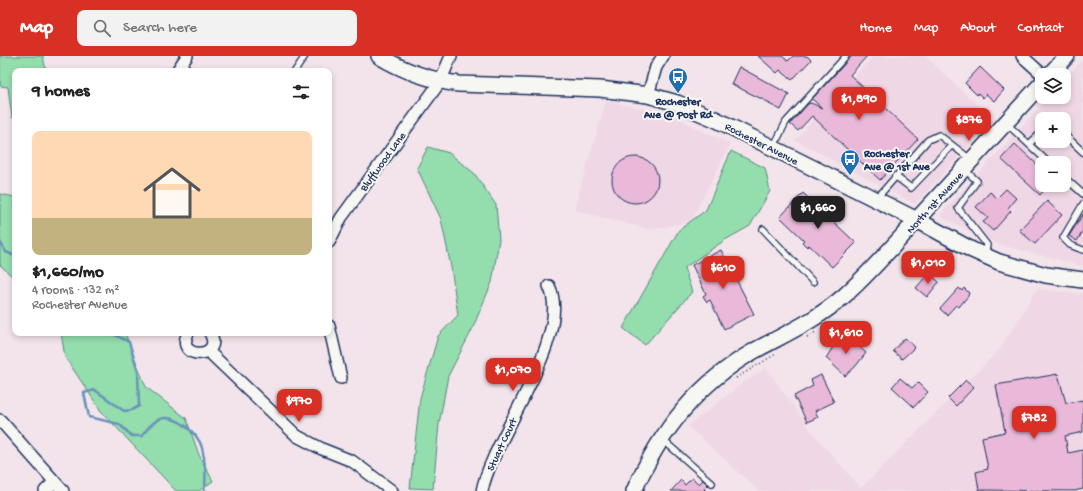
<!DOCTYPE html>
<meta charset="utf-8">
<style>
body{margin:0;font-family:"Gochi Hand",sans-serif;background:#f2f2f2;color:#222;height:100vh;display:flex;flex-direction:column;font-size:15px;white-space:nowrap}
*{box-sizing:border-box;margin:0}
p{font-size:13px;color:#767676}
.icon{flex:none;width:22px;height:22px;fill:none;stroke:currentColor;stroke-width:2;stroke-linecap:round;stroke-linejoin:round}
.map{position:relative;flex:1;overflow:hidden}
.panel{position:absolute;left:12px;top:12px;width:320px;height:268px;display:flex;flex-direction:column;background:#fff;border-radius:8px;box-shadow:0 2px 6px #0003}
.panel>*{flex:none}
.fabs{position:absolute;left:1035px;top:12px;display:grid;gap:8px}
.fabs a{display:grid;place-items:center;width:36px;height:36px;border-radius:8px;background:#fff;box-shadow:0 2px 6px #0003;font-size:20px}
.price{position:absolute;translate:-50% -34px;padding:0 9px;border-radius:8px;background:#d93025;color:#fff;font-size:13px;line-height:26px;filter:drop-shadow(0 1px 2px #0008)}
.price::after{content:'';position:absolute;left:50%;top:24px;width:12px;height:9px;margin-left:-6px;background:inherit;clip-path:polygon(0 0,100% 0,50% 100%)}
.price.active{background:#222;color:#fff}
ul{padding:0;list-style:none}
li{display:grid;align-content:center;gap:8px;height:212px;padding:0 20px}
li+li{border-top:1px solid #e0e0e0}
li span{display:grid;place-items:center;height:124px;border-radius:8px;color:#555}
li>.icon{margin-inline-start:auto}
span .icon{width:72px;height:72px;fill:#fffc;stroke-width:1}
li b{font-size:17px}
h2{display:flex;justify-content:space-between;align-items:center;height:48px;padding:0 20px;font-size:17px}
header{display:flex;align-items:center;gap:24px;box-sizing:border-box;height:56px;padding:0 20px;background:#d93025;color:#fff}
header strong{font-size:19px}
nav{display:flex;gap:22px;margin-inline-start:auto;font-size:14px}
.search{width:280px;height:36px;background:#f2f2f2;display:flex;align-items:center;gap:10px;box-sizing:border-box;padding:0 14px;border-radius:8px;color:#767676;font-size:15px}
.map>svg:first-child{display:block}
.built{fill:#f0d7e5;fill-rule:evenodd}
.green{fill:#94ddac;stroke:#588685}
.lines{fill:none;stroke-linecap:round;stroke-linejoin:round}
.stream{stroke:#6893bc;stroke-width:2.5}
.building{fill:#eab9d9;stroke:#1b2f5e}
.service-casing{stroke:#1b2f5e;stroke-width:8}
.minor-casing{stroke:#1b2f5e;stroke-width:14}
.secondary-casing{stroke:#1b2f5e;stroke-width:18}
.path{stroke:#1b2f5e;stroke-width:1.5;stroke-dasharray:1 3;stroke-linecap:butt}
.service{stroke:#f6f6f2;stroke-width:5.5}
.minor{stroke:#f6f6f2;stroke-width:11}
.secondary{stroke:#f6f6f2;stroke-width:15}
.labels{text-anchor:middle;stroke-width:4;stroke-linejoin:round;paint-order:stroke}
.poi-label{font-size:11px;font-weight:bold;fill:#1b2f5e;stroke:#f6f6f2}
.street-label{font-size:11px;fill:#1b2f5e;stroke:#f6f6f2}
</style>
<header>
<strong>Map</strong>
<div class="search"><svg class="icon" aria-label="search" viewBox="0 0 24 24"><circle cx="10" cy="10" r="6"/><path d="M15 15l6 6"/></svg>Search here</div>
<nav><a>Home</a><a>Map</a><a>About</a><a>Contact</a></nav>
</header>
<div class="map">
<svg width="1083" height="435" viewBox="0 0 1083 435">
<rect width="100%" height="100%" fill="#f2e4ea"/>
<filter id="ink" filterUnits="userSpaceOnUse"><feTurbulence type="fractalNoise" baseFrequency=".025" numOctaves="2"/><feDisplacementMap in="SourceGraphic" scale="8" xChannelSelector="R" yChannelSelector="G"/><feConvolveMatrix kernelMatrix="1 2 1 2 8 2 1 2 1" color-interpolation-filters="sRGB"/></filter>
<g filter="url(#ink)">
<path class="built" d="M 873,0 L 925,0 L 993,64 L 915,148 L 795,84 Z
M 1083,3 L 1083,210 L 1000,189 L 941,161 L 941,158 L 1049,41 L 1064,41 L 1064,24 ZM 1042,63 L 1064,63 L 1064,85 L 1042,85 ZM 1042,107 L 1064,107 L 1064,129 L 1042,129 Z
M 606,45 L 669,58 L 730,88 L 691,165 L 651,174 L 574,154 Z
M 1037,233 L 1083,238 L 1083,435 L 759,435 L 688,370 L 743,327 L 766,312 L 812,376 L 861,432 L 1000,293 Z"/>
<path class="green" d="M 0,0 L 43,0 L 46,15 L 15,15 L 15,59 L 12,62 L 8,31 L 0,30 Z
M 428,91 L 449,97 L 474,117 L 496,149 L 499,184 L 492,226 L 471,276 L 448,320 L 439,368 L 433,433 L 410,432 L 420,342 L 438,280 L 458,259 L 451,211 L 441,163 L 417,112 Z
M 731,95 L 765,112 L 770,135 L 750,170 L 725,184 L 684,212 L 692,236 L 645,289 L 623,272 L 679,174 L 706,154 Z
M 0,138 L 15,141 L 15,223 L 0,209 Z
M 61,277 L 125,277 L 146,331 L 186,362 L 199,399 L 213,425 L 199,435 L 176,435 L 101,355 L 65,301 Z"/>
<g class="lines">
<path class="stream" d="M 0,186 L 6,196 L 15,200
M 111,277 L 129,286 L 138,315 L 139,350 L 132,354 L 124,355 L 95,334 L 84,337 L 89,361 L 119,368 L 132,380 L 142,380 C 146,374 152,366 160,363 C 176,358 198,377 202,392 C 205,404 207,423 204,435"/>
</g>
<path class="building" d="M 758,0 L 782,0 L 788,5 L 793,0 L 807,0 L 811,4 L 792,24 L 780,14 L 777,17 Z
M 852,0 L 867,0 L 850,19 L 918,83 L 880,124 L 812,60 L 798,75 L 790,68 L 808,48 L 811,47 L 822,52 L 812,43 Z
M 739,11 L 789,38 L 781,54 L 769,48 L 770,47 L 731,28 Z
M 980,11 L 1004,34 L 994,45 L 986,38 L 983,42 L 978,37 L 977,39 L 965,27 Z
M 1015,88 L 1042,113 L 1042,129 L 1049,129 L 1040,139 L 1001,103 Z
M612 124a23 23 0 1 1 46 0a23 23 0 1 1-46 0Z
M 1006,133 L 1016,142 L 1008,152 L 1011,155 L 993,175 L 983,166 L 988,162 L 976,151 L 990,136 L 997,142 Z
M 803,137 L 856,187 L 832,211 L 809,189 L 807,191 L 802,186 L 804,184 L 780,161 Z
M 1047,145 L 1062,159 L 1035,188 L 1019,174 Z
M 1083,158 L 1083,175 L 1077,185 L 1069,180 Z
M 721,194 L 754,258 L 724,273 L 710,244 L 707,246 L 703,240 L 706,238 L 692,209 Z
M 929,217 L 939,226 L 927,241 L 916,232 Z
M 959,232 L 962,235 L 964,232 L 969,237 L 968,240 L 959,251 L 956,249 L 947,259 L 940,253 Z
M 847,279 L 866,297 L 855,311 L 845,320 L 826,302 L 833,291 Z
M 905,282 L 915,291 L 902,303 L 893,295 Z
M 1058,318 L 1066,347 L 1083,344 L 1083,376 L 1065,380 L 1068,397 L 1083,394 L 1083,433 L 1074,435 L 979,434 L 976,416 L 988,413 L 982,381 L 1005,376 L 996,329 Z
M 821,319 L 834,346 L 815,355 L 818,361 L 807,366 L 794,340 L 813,330 L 811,324 Z
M 900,322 L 912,332 L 918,326 L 928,336 L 914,351 L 892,331 Z
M 966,324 L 974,331 L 956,350 L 948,342 Z
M 692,422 L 699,428 L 703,424 L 708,429 L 704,433 L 706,435 L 671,435 L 681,424 L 685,429 Z"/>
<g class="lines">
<defs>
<path id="service" d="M 295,15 L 305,0
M 1007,68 L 1049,107
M 1064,78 L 1083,96
M 1029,88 L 1042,76
M 773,92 L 786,66 L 846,0
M 964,113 L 977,125 L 958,152 L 987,189 L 985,199
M 895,120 L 911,132 L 952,89
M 1064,121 L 1083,138
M 877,142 L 928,84 L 939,79 L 970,103
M 1083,148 L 1063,182 L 1070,189 L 1083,194
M 763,173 L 813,226
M 663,384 L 712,427"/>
<path id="minor" d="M 1022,0 L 1043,19
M 177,15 L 187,0
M 648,39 L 656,11 L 663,0
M 329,186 L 341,162 L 440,26 L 451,0
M 329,270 L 341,322
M 188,277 C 174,305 225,303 210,277
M 208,295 L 297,380 L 322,393 L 352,405 L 392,435
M 0,364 L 63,435
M 45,435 L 54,426
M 482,435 C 492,382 574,280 549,230"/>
<path id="secondary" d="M 379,0 C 405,16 430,24 459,28 L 600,33 L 648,39 L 677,47 L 715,63 L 917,164 L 972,194 L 999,206 L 1046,219 L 1083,224
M 1049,19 L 1067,0
M 634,435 C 659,377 698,327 754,295 C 785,278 817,264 844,240 C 872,215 896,187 921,159 C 962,115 1002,71 1042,27"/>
</defs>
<use href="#service" class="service-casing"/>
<use href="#minor" class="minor-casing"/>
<use href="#secondary" class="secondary-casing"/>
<path class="path" d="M 807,281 L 816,276
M 736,322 L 776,298"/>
<use href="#service" class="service"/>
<use href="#minor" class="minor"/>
<use href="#secondary" class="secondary"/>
</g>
</g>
<defs>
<symbol id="bus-pin" viewBox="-11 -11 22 30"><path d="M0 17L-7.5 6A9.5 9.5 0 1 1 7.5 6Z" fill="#1f6fb2" stroke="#f6f6f2"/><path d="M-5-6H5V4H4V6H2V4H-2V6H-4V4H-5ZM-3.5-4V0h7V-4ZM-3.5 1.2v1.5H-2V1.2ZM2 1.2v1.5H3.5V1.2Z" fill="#fff"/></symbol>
</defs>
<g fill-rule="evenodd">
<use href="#bus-pin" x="667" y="10" width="22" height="30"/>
<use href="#bus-pin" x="839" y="92" width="22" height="30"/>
</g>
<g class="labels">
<g class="poi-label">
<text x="678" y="49">Rochester<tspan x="678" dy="13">Ave @ Post Rd</tspan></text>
<text x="864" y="101" text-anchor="start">Rochester<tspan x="864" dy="13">Ave @ 1st Ave</tspan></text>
</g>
<g class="street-label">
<text transform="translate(762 87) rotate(27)" y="4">Rochester Avenue</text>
<text transform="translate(382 105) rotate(-54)" y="4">Bluffwood Lane</text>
<text transform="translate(934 146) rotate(-48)" y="4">North 1st Avenue</text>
<text transform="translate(501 388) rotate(-65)" y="4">Stuart Court</text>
</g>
</g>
</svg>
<div class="fabs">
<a><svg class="icon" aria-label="layers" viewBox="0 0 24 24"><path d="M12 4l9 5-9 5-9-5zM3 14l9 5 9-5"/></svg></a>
<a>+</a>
<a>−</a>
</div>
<b class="price" style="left:859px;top:65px">$1,890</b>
<b class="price" style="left:969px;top:86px">$876</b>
<b class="price active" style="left:818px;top:174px">$1,660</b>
<b class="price" style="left:928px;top:229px">$1,010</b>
<b class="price" style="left:723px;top:234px">$610</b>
<b class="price" style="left:846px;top:299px">$1,610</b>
<b class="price" style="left:513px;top:336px">$1,070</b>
<b class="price" style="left:299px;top:367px">$970</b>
<b class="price" style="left:1034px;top:384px">$782</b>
<section class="panel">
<h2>9 homes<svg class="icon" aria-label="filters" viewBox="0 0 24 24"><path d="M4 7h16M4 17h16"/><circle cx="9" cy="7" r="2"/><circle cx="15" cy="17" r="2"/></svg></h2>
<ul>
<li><span style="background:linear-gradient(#ffd9b3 70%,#c2b280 0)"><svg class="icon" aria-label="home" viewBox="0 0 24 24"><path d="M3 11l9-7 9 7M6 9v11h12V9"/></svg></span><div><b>$1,660/mo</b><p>4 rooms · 132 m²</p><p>Rochester Avenue</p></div></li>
</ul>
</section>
</div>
